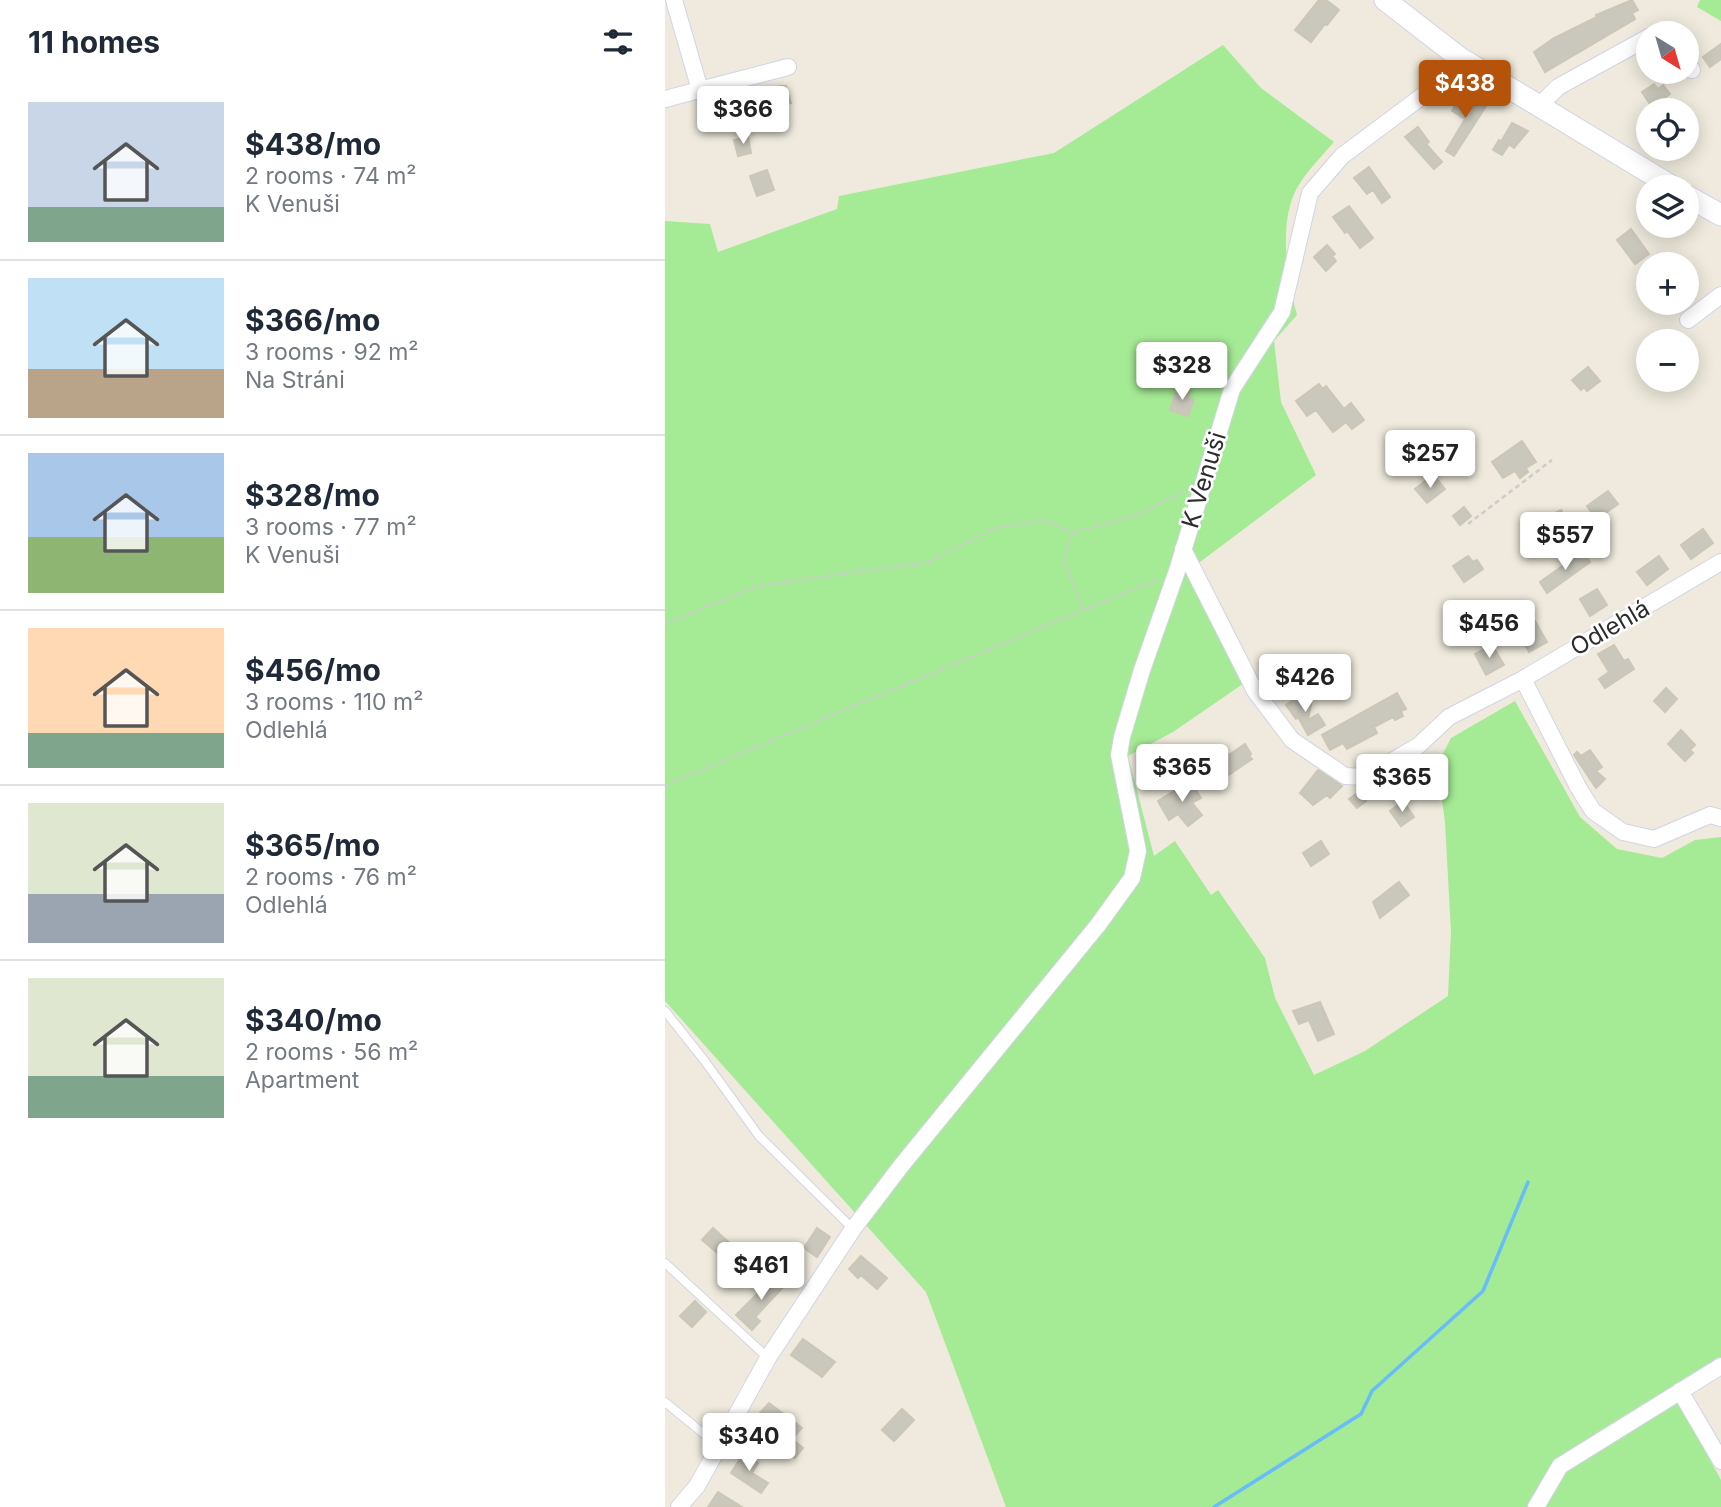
<!DOCTYPE html>
<meta charset="utf-8">
<style>
body{margin:0;font-family:Inter,sans-serif;background:#f2f2f3;color:#1f2937;height:100vh;display:flex;flex-direction:column;font-size:26px;white-space:nowrap}
*{box-sizing:border-box;margin:0}
p{font-size:23px;color:#747a83}
.icon{flex:none;width:38px;height:38px;fill:none;stroke:currentColor;stroke-width:2;stroke-linecap:round;stroke-linejoin:round}
.map{position:relative;flex:1;overflow:hidden}
.panel{display:flex;flex-direction:column;background:#fff;width:665px}
.panel>*{flex:none}
.needle{width:46px;rotate:143deg}
.fabs{position:absolute;left:971px;top:21px;display:grid;gap:14px}
.fabs a{display:grid;place-items:center;width:63px;height:63px;border-radius:50%;background:#fff;box-shadow:0 4px 18px #0003;font-size:35px}
.price{position:absolute;translate:-50% -60px;padding:0 16px;border-radius:7px;background:#fff;color:#222;font-size:23px;line-height:46px;filter:drop-shadow(0 2px 4px #0008)}
.price::after{content:'';position:absolute;left:50%;top:42px;width:21px;height:16px;margin-left:-10px;background:inherit;clip-path:polygon(0 0,100% 0,50% 100%)}
.price.active{background:#b45309;color:#fff}
ul{padding:0;list-style:none}
li{display:flex;align-items:center;gap:21px;height:175px;padding:0 28px}
li+li{border-top:2px solid #e0e1e3}
li span{display:grid;place-items:center;flex:none;width:196px;height:140px;border-radius:0px;color:#555}
li>.icon{margin-inline-start:auto}
span .icon{width:84px;height:84px;fill:#fffc;stroke-width:1}
li b{font-size:30px}
h2{display:flex;justify-content:space-between;align-items:center;height:84px;padding:0 28px;font-size:30px}
main{display:flex;flex:1;min-height:0}
.map>svg:first-child{display:block}
.green{fill:#a5ea95}
.lines{fill:none;stroke-linecap:round;stroke-linejoin:round}
.stream{stroke:#67bcf9;stroke-width:3.5}
.building{fill:#cac7bc;stroke:#cbc6b6;stroke-width:2}
.lane-casing{stroke:#d2d3e6;stroke-width:10}
.street-casing{stroke:#d2d3e6;stroke-width:18}
.secondary-casing{stroke:#d2d3e6;stroke-width:23}
.path{stroke:#ccc;stroke-width:2.5;stroke-dasharray:5 3.5;stroke-linecap:butt}
.lane{stroke:#fff;stroke-width:8}
.street{stroke:#fff;stroke-width:16}
.secondary{stroke:#fff;stroke-width:21}
.labels{text-anchor:middle;stroke-width:5;stroke-linejoin:round;paint-order:stroke}
.street-label{font-size:24px;fill:#2c2c2c;stroke:#fff}
</style>
<main>
<section class="panel">
<h2>11 homes<svg class="icon" aria-label="filters" viewBox="0 0 24 24"><path d="M4 7h16M4 17h16"/><circle cx="9" cy="7" r="2"/><circle cx="15" cy="17" r="2"/></svg></h2>
<ul>
<li><span style="background:linear-gradient(#c9d6e8 75%,#7fa58c 0)"><svg class="icon" aria-label="home" viewBox="0 0 24 24"><path d="M3 11l9-7 9 7M6 9v11h12V9"/></svg></span><div><b>$438/mo</b><p>2 rooms · 74 m²</p><p>K Venuši</p></div></li>
<li><span style="background:linear-gradient(#bfe0f5 65%,#b9a48a 0)"><svg class="icon" aria-label="home" viewBox="0 0 24 24"><path d="M3 11l9-7 9 7M6 9v11h12V9"/></svg></span><div><b>$366/mo</b><p>3 rooms · 92 m²</p><p>Na Stráni</p></div></li>
<li><span style="background:linear-gradient(#a9c7e8 60%,#8fb573 0)"><svg class="icon" aria-label="home" viewBox="0 0 24 24"><path d="M3 11l9-7 9 7M6 9v11h12V9"/></svg></span><div><b>$328/mo</b><p>3 rooms · 77 m²</p><p>K Venuši</p></div></li>
<li><span style="background:linear-gradient(#ffd9b3 75%,#7fa58c 0)"><svg class="icon" aria-label="home" viewBox="0 0 24 24"><path d="M3 11l9-7 9 7M6 9v11h12V9"/></svg></span><div><b>$456/mo</b><p>3 rooms · 110 m²</p><p>Odlehlá</p></div></li>
<li><span style="background:linear-gradient(#dfe7d0 65%,#9aa5b1 0)"><svg class="icon" aria-label="home" viewBox="0 0 24 24"><path d="M3 11l9-7 9 7M6 9v11h12V9"/></svg></span><div><b>$365/mo</b><p>2 rooms · 76 m²</p><p>Odlehlá</p></div></li>
<li><span style="background:linear-gradient(#dfe7d0 70%,#7fa58c 0)"><svg class="icon" aria-label="home" viewBox="0 0 24 24"><path d="M3 11l9-7 9 7M6 9v11h12V9"/></svg></span><div><b>$340/mo</b><p>2 rooms · 56 m²</p><p>Apartment</p></div></li>
</ul>
</section>
<div class="map">
<svg width="1056" height="1507" viewBox="0 0 1056 1507">
<rect width="100%" height="100%" fill="#efeadd"/>
<path class="green" d="M 1035,0 L 1056,0 L 1056,21 L 1032,7 Z
M 558,45 L 596,88 L 669,142 C 657,156 641,172 632,188 C 613,222 622,279 632,315 L 609,341 L 616,402 L 651,475 L 531,565 L 585,679 L 508,732 L 463,756 L 489,856 L 510,841 L 546,895 L 553,890 L 600,958 L 610,998 L 649,1075 L 700,1051 L 783,996 L 786,932 L 780,822 L 772,765 L 786,738 L 850,701 L 915,817 L 952,849 L 997,858 L 1030,840 L 1056,837 L 1056,1361 L 1007,1391 L 1056,1480 L 1056,1507 L 341,1507 L 261,1292 L 0,1001 L 0,221 L 45,224 L 53,252 L 172,209 L 174,196 L 389,153 Z"/>
<g class="lines">
<path class="stream" d="M 549,1507 L 696,1414 L 707,1391 L 818,1291 L 863,1182"/>
</g>
<path class="building" d="M 654,0 L 661,0 L 674,10 L 662,25 L 660,24 L 646,42 L 630,30 Z
M 967,0 L 973,10 L 967,13 L 970,19 L 880,72 L 869,52 L 889,38 L 932,17 L 931,15 Z
M 1056,44 L 1056,59 L 1045,67 L 1038,57 Z
M 989,84 L 993,89 L 998,85 L 1005,94 L 987,107 L 977,92 Z
M 116,86 L 121,86 L 126,103 L 104,109 L 99,91 Z
M 798,92 L 821,106 L 789,156 L 781,151 L 800,119 L 787,111 Z
M 847,123 L 863,131 L 849,148 L 837,140 Z
M 753,127 L 764,142 L 761,144 L 777,162 L 769,169 L 740,137 Z
M 83,137 L 86,153 L 73,156 L 69,140 Z
M 834,140 L 843,146 L 837,155 L 828,150 Z
M 704,167 L 725,197 L 717,203 L 708,190 L 702,194 L 689,178 Z
M 102,170 L 109,190 L 92,196 L 85,176 Z
M 684,206 L 708,238 L 695,248 L 682,231 L 680,233 L 668,217 Z
M 966,229 L 984,254 L 970,264 L 952,240 Z
M 662,245 L 670,254 L 667,256 L 671,261 L 661,271 L 649,257 Z
M 923,367 L 935,381 L 922,391 L 919,387 L 916,390 L 907,380 Z
M 654,384 L 658,389 L 661,386 L 679,409 L 686,403 L 699,420 L 687,429 L 681,422 L 668,432 L 651,410 L 642,416 L 631,401 Z
M 513,387 L 525,391 L 522,398 L 529,400 L 523,416 L 505,410 Z
M 857,441 L 871,462 L 861,468 L 863,472 L 855,478 L 850,471 L 838,478 L 827,462 Z
M 764,478 L 767,482 L 771,478 L 780,489 L 762,503 L 750,489 Z
M 943,491 L 953,504 L 935,517 L 932,514 L 929,516 L 922,506 Z
M 799,507 L 806,516 L 795,525 L 788,516 Z
M 896,510 L 909,535 L 896,542 L 882,517 Z
M 1038,529 L 1048,543 L 1026,559 L 1016,545 Z
M 917,552 L 925,562 L 882,593 L 875,582 Z
M 803,556 L 808,562 L 812,560 L 818,569 L 799,582 L 788,566 Z
M 994,556 L 1003,569 L 982,585 L 972,572 Z
M 932,589 L 942,605 L 925,616 L 915,599 Z
M 870,621 L 882,642 L 864,652 L 852,631 Z
M 827,645 L 839,665 L 821,675 L 810,654 Z
M 949,645 L 959,661 L 963,659 L 969,669 L 940,688 L 934,679 L 944,672 L 933,654 Z
M 1001,688 L 1012,699 L 1000,712 L 989,701 Z
M 732,693 L 741,709 L 736,711 L 738,716 L 730,720 L 728,717 L 709,727 L 712,733 L 682,749 L 678,743 L 665,750 L 657,735 Z
M 633,697 L 647,699 L 643,720 L 653,714 L 660,725 L 643,735 L 633,717 L 631,719 L 621,705 Z
M 1016,730 L 1030,745 L 1025,750 L 1028,753 L 1020,761 L 1003,744 Z
M 580,744 L 586,754 L 584,756 L 587,759 L 562,776 L 549,756 L 560,749 L 564,755 Z
M 925,750 L 937,767 L 931,771 L 940,779 L 931,788 L 909,755 L 912,752 L 916,756 Z
M 653,770 L 677,786 L 665,798 L 662,795 L 648,805 L 635,793 Z
M 525,781 L 536,798 L 527,803 L 537,815 L 523,826 L 513,814 L 504,820 L 493,801 Z
M 694,792 L 701,801 L 692,808 L 684,799 Z
M 738,801 L 749,817 L 736,826 L 725,811 Z
M 656,841 L 664,854 L 646,866 L 638,853 Z
M 734,882 L 744,895 L 715,918 L 708,902 Z
M 655,1002 L 669,1034 L 653,1041 L 644,1020 L 634,1024 L 628,1011 Z
M 48,1228 L 79,1256 L 69,1267 L 37,1240 Z
M 152,1228 L 165,1237 L 152,1257 L 139,1248 Z
M 196,1256 L 222,1278 L 212,1289 L 196,1275 L 193,1278 L 184,1269 Z
M 113,1273 L 122,1283 L 90,1317 L 95,1321 L 87,1330 L 71,1315 Z
M 30,1301 L 41,1312 L 27,1327 L 15,1316 Z
M 138,1339 L 170,1362 L 157,1377 L 126,1355 Z
M 104,1403 L 137,1428 L 123,1443 L 109,1430 L 103,1437 L 96,1431 L 82,1447 L 72,1439 Z
M 237,1409 L 249,1420 L 229,1441 L 217,1430 Z
M 128,1440 L 138,1448 L 130,1458 L 120,1449 Z
M 78,1454 L 93,1463 L 87,1473 L 103,1483 L 96,1493 L 66,1473 Z
M 53,1492 L 77,1507 L 43,1507 Z"/>
<g class="lines">
<defs>
<path id="lane" d="M 0,1011 L 39,1060 L 94,1136 L 188,1229
M 0,1263 L 103,1358
M 0,1402 L 55,1447"/>
<path id="street" d="M 9,0 L 35,90
M 1022,63 L 1027,70
M 0,99 L 123,67
M 874,106 L 893,87 L 984,37
M 1023,320 L 1056,295
M 518,549 L 590,691 L 627,740 L 680,776 L 700,777 L 753,746 L 784,717 L 858,679 L 1056,562
M 858,679 L 913,787 L 928,811 L 958,832 L 989,839 L 1045,815 L 1056,818
M 1015,1391 L 1056,1461
M 14,1507 L 32,1486 L 103,1358 L 188,1229 L 236,1166 L 433,925 L 467,878 L 473,851 L 454,755 L 457,737 L 477,670 L 512,571 L 567,389 L 617,312 L 645,193 L 677,156 L 780,79 L 795,58
M 871,1507 L 895,1466 L 1056,1366"/>
<path id="secondary" d="M 720,0 L 795,58 L 1008,187
M 1022,196 L 1056,215"/>
</defs>
<use href="#lane" class="lane-casing"/>
<use href="#street" class="street-casing"/>
<use href="#secondary" class="secondary-casing"/>
<path class="path" d="M 803,524 L 887,460
M 407,533 L 399,561 L 419,609
M 0,624 L 92,586 L 262,562 L 330,528 L 380,520 L 407,533 L 470,516 L 520,491
M 0,785 L 493,579"/>
<use href="#lane" class="lane"/>
<use href="#street" class="street"/>
<use href="#secondary" class="secondary"/>
</g>
<g class="labels">
<g class="street-label">
<text transform="translate(539 480) rotate(-73)" y="8">K Venuši</text>
<text transform="translate(945 628) rotate(-30)" y="8">Odlehlá</text>
</g>
</g>
</svg>
<div class="fabs">
<a><svg class="needle" viewBox="-14 -14 28 28"><path d="M0-13l5 13h-10z" fill="#e53935"/><path d="M0 13l5-13h-10z" fill="#747a83"/></svg></a>
<a><svg class="icon" aria-label="locate" viewBox="0 0 24 24"><circle cx="12" cy="12" r="6"/><path d="M12 2v4M12 18v4M2 12h4M18 12h4"/></svg></a>
<a><svg class="icon" aria-label="layers" viewBox="0 0 24 24"><path d="M12 4l9 5-9 5-9-5zM3 14l9 5 9-5"/></svg></a>
<a>+</a>
<a>−</a>
</div>
<b class="price active" style="left:800px;top:120px">$438</b>
<b class="price" style="left:78px;top:146px">$366</b>
<b class="price" style="left:517px;top:402px">$328</b>
<b class="price" style="left:765px;top:490px">$257</b>
<b class="price" style="left:900px;top:572px">$557</b>
<b class="price" style="left:824px;top:660px">$456</b>
<b class="price" style="left:640px;top:714px">$426</b>
<b class="price" style="left:517px;top:804px">$365</b>
<b class="price" style="left:737px;top:814px">$365</b>
<b class="price" style="left:96px;top:1302px">$461</b>
<b class="price" style="left:84px;top:1473px">$340</b>
</div>
</main>
